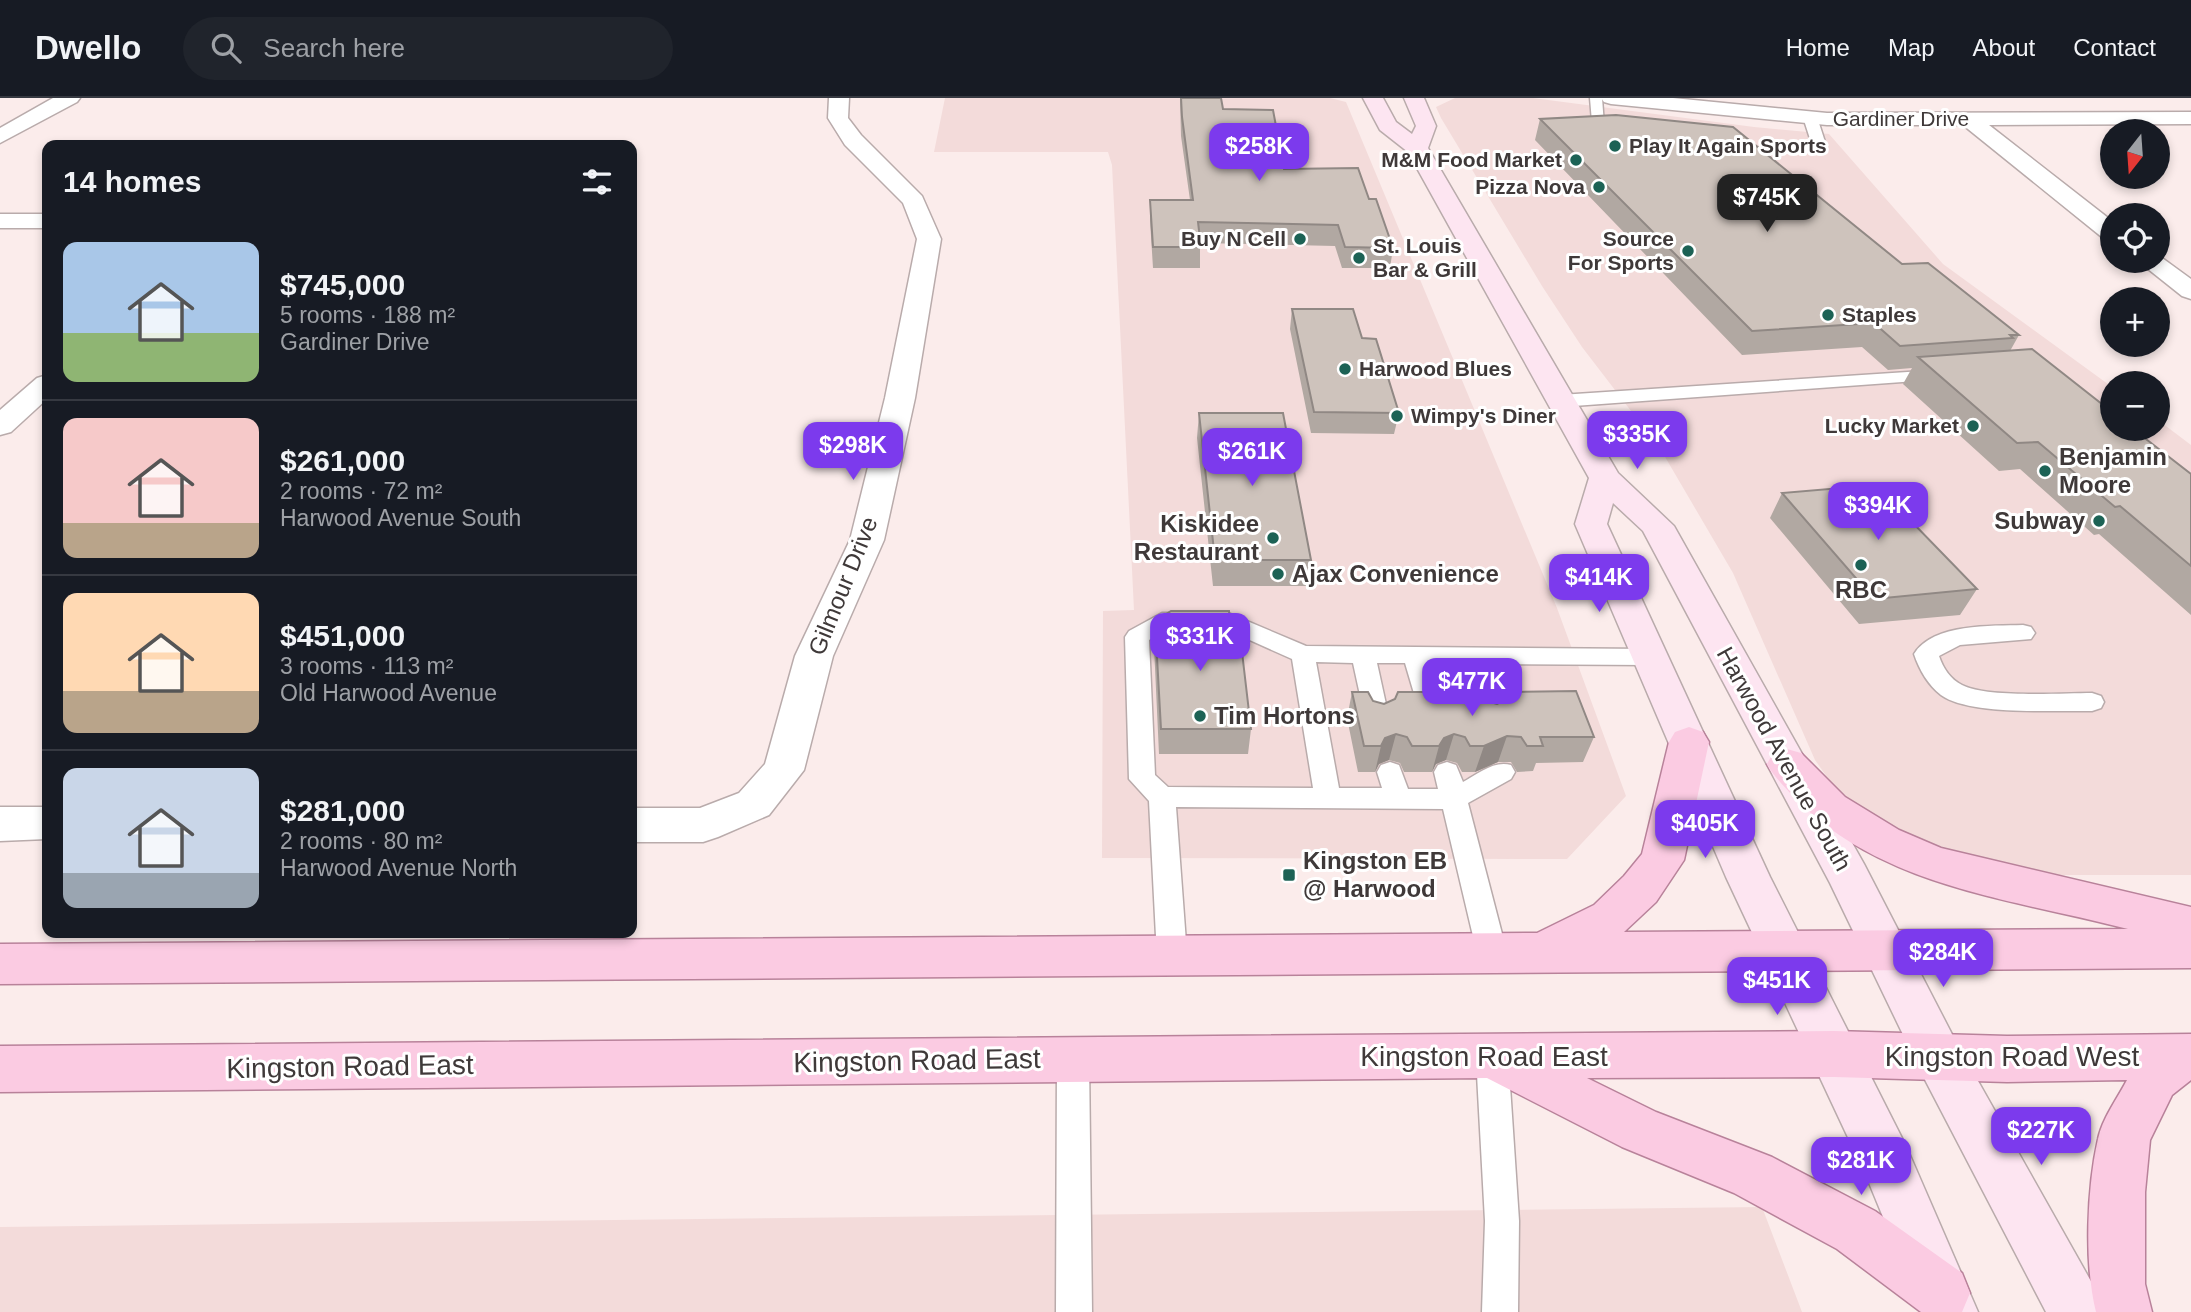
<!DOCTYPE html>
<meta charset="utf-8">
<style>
body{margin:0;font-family:Helvetica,sans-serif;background:#20242c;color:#f1f3f6;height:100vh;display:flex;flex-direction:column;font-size:26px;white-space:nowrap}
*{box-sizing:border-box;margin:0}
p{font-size:23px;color:#9ea1a6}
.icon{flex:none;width:38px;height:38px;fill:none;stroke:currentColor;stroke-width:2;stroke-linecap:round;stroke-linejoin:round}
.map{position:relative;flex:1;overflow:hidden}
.drawer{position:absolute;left:42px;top:42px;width:595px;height:798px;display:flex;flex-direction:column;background:#171b24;border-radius:14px;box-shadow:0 4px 10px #0003}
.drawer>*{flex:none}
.needle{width:46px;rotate:197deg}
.tools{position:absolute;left:2100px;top:21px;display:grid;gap:14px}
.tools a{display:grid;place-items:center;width:70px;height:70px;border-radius:50%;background:#171b24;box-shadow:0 4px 10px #0003;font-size:35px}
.price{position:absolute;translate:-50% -60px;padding:0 16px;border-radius:14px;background:#7c3aed;color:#fff;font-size:23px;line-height:46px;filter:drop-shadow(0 2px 4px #0008)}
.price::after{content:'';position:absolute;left:50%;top:42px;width:21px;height:16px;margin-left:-10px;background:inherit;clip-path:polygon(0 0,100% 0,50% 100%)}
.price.current{background:#222;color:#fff}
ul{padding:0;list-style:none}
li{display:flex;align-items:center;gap:21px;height:175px;padding:0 21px}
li+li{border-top:2px solid #363941}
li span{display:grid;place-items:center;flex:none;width:196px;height:140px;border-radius:14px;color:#555}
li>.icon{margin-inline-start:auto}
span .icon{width:84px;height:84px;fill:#fffc;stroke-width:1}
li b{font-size:30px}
h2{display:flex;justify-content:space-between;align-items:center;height:84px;padding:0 21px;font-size:30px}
header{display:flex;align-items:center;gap:42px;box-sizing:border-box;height:98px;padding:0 35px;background:#171b24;border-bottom:2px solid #363941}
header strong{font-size:33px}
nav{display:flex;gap:38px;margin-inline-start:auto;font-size:24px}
.search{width:490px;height:63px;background:#20242c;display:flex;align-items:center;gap:18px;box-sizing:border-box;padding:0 24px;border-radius:38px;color:#9ea1a6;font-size:26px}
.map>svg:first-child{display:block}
.built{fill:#f3dbda}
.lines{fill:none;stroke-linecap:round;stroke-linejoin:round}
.lane-casing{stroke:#b9abab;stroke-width:3}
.street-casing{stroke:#b9abab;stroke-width:3}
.secondary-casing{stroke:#b9abab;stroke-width:3}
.primary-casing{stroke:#b8829a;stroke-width:3}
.lane{fill:#fff;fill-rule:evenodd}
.street{fill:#fff;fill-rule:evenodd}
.secondary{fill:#fde5f1;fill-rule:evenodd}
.primary{fill:#fbcbe2;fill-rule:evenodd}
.wall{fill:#b1a8a2}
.shaded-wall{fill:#908884}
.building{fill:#cec3bc;stroke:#908884;stroke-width:2}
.poi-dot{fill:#1c6255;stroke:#fff;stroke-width:2.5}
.labels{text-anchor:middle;stroke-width:6;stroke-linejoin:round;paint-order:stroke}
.far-street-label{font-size:21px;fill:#3f3939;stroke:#fff}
.far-poi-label{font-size:21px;font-weight:bold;fill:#3f3939;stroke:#fff;text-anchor:start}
.poi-label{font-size:24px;font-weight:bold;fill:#3f3939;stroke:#fff;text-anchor:start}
.street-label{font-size:24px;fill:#3f3939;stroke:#fff}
.near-street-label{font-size:28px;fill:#3f3939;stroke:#fff}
</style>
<header>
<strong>Dwello</strong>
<div class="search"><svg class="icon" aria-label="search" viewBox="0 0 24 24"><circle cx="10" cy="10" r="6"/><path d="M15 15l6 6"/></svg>Search here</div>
<nav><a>Home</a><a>Map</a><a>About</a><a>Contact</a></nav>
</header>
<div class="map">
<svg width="2191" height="1214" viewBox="0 0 2191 1214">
<rect width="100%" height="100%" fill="#fbeceb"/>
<path class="built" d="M 945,0 L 1330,0 L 1346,4 L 1557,510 L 1626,698 L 1567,761 L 1102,760 L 1103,513 L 1134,512 L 1112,67 L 1108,54 L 934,54 Z
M 1455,0 L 1533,0 L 1754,29 L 1829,36 L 1943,166 L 2112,289 L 2112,331 L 2158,331 L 2158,322 L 2191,347 L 2191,777 L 2052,777 L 1952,754 L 1898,734 L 1839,696 L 1815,662 L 1733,475 L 1661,352 L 1582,249 L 1542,188 L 1441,20 L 1436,9 Z
M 1762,1109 L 1802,1214 L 0,1214 L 0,1129 Z"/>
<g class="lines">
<defs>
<path id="lane" d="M 1590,0 L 1602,0 L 1604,27 L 1599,28 L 1592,24 Z
M 1810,15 L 1817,19 L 1826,47 L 1824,50 L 1819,51 L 1812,47 L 1803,19 Z
M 1938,272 L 1947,277 L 1944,281 L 1560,309 L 1551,303 L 1560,297 Z
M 1162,515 L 1228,515 L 1306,548 L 1649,551 L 1657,553 L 1661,559 L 1657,565 L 1649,567 L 1482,566 L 1499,620 L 1496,626 L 1487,629 L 1478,626 L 1475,620 L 1458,565 L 1428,565 L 1445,619 L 1442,625 L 1433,628 L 1424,625 L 1421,619 L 1405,565 L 1377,565 L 1389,620 L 1386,626 L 1377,629 L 1368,626 L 1365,620 L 1353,565 L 1316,564 L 1339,690 L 1382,690 L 1377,674 L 1381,667 L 1390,664 L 1399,667 L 1408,691 L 1438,691 L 1434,674 L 1438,667 L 1447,664 L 1456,667 L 1463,684 C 1478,676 1494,662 1511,667 L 1515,674 L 1511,681 L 1468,705 L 1507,855 L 1502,864 L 1492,868 L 1482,864 L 1477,855 L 1443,711 L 1176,709 L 1187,858 L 1182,867 L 1172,871 L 1162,867 L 1157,858 L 1149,703 L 1129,681 L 1125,539 L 1129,533 ZM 1167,531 L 1225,531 L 1292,561 L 1313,690 L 1168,689 L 1155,677 L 1149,542 Z
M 2023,527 L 2031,529 L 2035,535 L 2031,541 L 1960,547 L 1939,558 C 1943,570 1950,581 1962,587 C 1987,600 2062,595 2092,595 L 2101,598 L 2104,604 L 2101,610 L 2092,613 C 2055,612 1970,618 1941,597 C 1928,587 1919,571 1914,556 C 1933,525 1992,528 2023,527 Z
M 1492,944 L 1503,948 L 1508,958 L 1519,1123 L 1518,1214 L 1482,1214 L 1485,1123 L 1476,958 L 1481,948 Z
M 1073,947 L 1084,951 L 1089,961 L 1092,1214 L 1056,1214 L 1057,961 L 1062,951 Z"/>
<path id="street" d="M 53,0 L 80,0 L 77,4 L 0,45 L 0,30 Z
M 829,0 L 849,0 L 848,20 L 861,37 L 922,98 L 941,141 L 915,300 L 884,442 L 833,558 L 804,672 L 769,717 L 718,739 L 703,744 L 632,744 L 632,710 L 700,710 L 739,695 L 765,666 L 795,558 L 850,442 L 885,300 L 917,141 L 903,105 L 845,47 L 828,20 Z
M 1601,0 L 1673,0 L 1827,15 L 2191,14 L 2191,26 L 1989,27 L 2112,123 L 2112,142 L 2103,140 L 1963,27 L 1827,27 L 1611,6 L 1604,4 Z
M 0,116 L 47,116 L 47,130 L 0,130 Z
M 2158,157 L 2191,181 L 2191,201 L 2182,198 L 2138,163 L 2158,163 Z
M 47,277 L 47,301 L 11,334 L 0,337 L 0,312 L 37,280 Z
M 0,709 L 47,709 L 47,741 L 0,743 Z"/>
<path id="secondary" d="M 1363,0 L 1383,0 L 1396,24 L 1412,36 L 1416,28 L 1404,0 L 1424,0 L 1436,28 L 1428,50 L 1618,375 L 1674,428 L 1864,766 L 1956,944 L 2097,1194 L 2105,1214 L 2046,1214 L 1922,976 L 1830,785 L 1643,433 L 1613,405 L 1607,426 L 1770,779 L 1906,1048 L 1978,1214 L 1922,1214 L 1867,1080 L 1726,779 L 1575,426 L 1589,380 L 1408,54 L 1380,32 Z"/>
<path id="primary" d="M 1689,629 L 1703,634 L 1709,644 L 1684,762 L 1656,804 L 1624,834 L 2128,831 C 2013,801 1880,789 1794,699 C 1784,688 1774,679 1767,666 L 1773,655 L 1787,651 L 1801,655 L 1845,699 L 1899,732 L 1941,750 L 2191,809 L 2191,870 L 0,886 L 0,846 L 1537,835 L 1594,807 L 1624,778 L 1642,756 L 1669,644 L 1675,634 Z
M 1834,933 L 2007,938 L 2191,936 L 2191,982 L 2172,997 L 2150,1042 L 2145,1094 L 2145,1186 L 2152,1214 L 2096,1214 C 2084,1167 2087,1089 2098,1041 C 2102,1021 2117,1001 2127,982 L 2007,984 L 1834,979 L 1587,980 L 1656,1014 L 1772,1059 L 1875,1113 L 1962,1175 L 1970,1195 L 1962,1214 L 1921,1214 L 1837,1151 L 1734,1095 L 1622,1049 L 1487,980 L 0,994 L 0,948 Z"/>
</defs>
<use href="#lane" class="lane-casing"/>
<use href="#street" class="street-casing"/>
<use href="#secondary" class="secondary-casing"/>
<use href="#primary" class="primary-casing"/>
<use href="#lane" class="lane"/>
<use href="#street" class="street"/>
<use href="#secondary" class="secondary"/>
<use href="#primary" class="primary"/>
</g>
<path class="wall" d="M 1180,0 L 1221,0 L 1223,11 L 1284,71 L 1369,101 L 1393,150 L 1390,170 L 1342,170 L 1335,148 L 1200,145 L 1200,170 L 1153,170 L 1150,122 L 1150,102 L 1190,102 L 1181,38 Z
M 1540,21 L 2019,237 L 2010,253 L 2191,376 L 2191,517 L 2099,436 L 2094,437 L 2020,371 L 1999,373 L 1903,286 L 1912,270 L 1888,272 L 1862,249 L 1742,257 L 1535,42 Z
M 1292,211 L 1362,240 L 1399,315 L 1394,336 L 1311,335 L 1290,231 Z
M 1199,315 L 1311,462 L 1307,488 L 1213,488 L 1197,340 Z
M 1782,395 L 1977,491 L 1960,517 L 1859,526 L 1770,420 Z
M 1155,523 L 1233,554 L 1251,631 L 1248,656 L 1159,656 L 1154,548 Z
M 1352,594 L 1373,603 L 1384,606 L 1430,602 L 1594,639 L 1583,664 L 1536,665 L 1533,673 L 1517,674 L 1511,664 L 1498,664 L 1475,674 L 1462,674 L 1457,665 L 1446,662 L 1436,666 L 1432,674 L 1404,674 L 1400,665 L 1389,662 L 1379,666 L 1375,674 L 1358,674 L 1347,620 Z"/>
<path class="shaded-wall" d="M 1396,636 L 1389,662 L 1379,666 L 1375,674 L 1381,648 L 1385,640 Z
M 1454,636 L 1446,662 L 1436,666 L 1432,674 L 1439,648 L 1444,640 Z
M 1507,638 L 1498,664 L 1475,674 L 1484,648 Z"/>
<path class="building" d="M 1181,0 L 1221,0 L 1223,11 L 1273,12 L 1284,71 L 1358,70 L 1369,101 L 1376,101 L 1393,150 L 1345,149 L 1338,127 L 1198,124 L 1201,149 L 1153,149 L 1150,102 L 1193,102 L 1182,19 Z
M 1616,17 L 1733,29 L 1902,166 L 1928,165 L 2019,237 L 2010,237 L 2013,240 L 1900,248 L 1874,225 L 1752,233 L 1540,21 Z
M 1292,211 L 1353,211 L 1362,240 L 1376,241 L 1399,315 L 1314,314 Z
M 2032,251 L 2112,314 L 2112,331 L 2133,331 L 2191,376 L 2191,468 L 2120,408 L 2115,409 L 2038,344 L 2017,345 L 1918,259 Z
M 1199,315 L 1283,315 L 1311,462 L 1215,462 Z
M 1876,387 L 1977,491 L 1874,501 L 1782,395 Z
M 1171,513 L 1229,513 L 1233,554 L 1242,554 L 1251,631 L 1161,631 L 1155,523 Z
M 1576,593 L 1594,639 L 1540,639 L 1543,648 L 1527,648 L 1521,639 L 1507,638 L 1484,648 L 1470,648 L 1465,639 L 1454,636 L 1444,640 L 1439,648 L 1412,648 L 1407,639 L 1396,636 L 1385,640 L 1381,648 L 1364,648 L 1352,594 L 1368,594 L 1373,603 L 1384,606 L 1395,601 L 1398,594 L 1425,594 L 1430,602 L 1441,605 L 1451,602 L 1455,594 L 1480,594 L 1486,603 L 1497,606 L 1507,601 L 1510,594 Z"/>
<g class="poi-dot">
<circle cx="1615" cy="48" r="7"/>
<circle cx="1576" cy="62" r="7"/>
<circle cx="1599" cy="89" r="7"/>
<circle cx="1300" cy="141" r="7"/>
<circle cx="1688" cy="153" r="7"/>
<circle cx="1359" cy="160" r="7"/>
<circle cx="1828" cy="217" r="7"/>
<circle cx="1345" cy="271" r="7"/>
<circle cx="1397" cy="318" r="7"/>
<circle cx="1973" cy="328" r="7"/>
<circle cx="2045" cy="373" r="7"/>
<circle cx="2099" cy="423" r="7"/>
<circle cx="1273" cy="440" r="7"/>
<circle cx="1861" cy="467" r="7"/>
<circle cx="1278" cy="476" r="7"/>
<circle cx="1200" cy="618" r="7"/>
<rect x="1282" y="770" width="14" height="14" rx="3.5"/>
</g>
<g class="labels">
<g class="far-street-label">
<text x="1901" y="28">Gardiner Drive</text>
</g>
<g class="far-poi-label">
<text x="1629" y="55">Play It Again Sports</text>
<text x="1562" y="69" text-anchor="end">M&amp;M Food Market</text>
<text x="1585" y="96" text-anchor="end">Pizza Nova</text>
<text x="1286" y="148" text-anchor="end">Buy N Cell</text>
<text x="1674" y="148" text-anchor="end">Source<tspan x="1674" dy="24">For Sports</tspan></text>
<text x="1373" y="155">St. Louis<tspan x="1373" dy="24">Bar &amp; Grill</tspan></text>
<text x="1842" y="224">Staples</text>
<text x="1359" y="278">Harwood Blues</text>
<text x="1411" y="325">Wimpy's Diner</text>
<text x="1959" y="335" text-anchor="end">Lucky Market</text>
</g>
<g class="poi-label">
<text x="2059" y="367">Benjamin<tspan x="2059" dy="28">Moore</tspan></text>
<text x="2085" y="431" text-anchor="end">Subway</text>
<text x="1259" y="434" text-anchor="end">Kiskidee<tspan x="1259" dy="28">Restaurant</tspan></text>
<text x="1292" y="484">Ajax Convenience</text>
<text x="1861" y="500" text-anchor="middle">RBC</text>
<text x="1214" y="626">Tim Hortons</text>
<text x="1303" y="771">Kingston EB<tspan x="1303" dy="28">@ Harwood</tspan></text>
</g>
<g class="street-label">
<text transform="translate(843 488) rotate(-68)" y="8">Gilmour Drive</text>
<text transform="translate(1784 661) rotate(61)" y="8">Harwood Avenue South</text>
</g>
<g class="near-street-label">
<text x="1484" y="968">Kingston Road East</text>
<text x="2012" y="968">Kingston Road West</text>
<text transform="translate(917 962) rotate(-1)" y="10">Kingston Road East</text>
<text transform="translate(350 968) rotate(-1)" y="10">Kingston Road East</text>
</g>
</g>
</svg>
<div class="tools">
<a><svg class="needle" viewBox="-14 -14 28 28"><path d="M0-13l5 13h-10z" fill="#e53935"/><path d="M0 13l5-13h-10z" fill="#9ea1a6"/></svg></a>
<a><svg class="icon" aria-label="locate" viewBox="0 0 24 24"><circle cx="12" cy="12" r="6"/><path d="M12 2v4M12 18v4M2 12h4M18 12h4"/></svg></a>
<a>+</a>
<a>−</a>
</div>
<b class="price" style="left:1259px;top:85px">$258K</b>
<b class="price current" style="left:1767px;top:136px">$745K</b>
<b class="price" style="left:1637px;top:373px">$335K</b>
<b class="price" style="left:853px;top:384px">$298K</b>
<b class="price" style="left:1252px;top:390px">$261K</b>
<b class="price" style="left:1878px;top:444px">$394K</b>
<b class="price" style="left:1599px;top:516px">$414K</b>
<b class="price" style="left:1200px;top:575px">$331K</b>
<b class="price" style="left:1472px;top:620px">$477K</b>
<b class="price" style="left:1705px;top:762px">$405K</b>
<b class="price" style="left:1943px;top:891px">$284K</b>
<b class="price" style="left:1777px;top:919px">$451K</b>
<b class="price" style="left:2041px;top:1069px">$227K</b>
<b class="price" style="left:1861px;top:1099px">$281K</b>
<section class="drawer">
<h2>14 homes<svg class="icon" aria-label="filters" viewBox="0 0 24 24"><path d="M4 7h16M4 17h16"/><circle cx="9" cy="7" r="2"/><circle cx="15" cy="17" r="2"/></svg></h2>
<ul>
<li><span style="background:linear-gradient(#a9c7e8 65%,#8fb573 0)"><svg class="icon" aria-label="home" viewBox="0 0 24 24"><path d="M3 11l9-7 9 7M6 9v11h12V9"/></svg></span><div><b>$745,000</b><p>5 rooms · 188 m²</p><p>Gardiner Drive</p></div></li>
<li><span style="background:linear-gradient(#f6c9c9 75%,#b9a48a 0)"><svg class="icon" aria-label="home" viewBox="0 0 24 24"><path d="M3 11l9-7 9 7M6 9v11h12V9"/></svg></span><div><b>$261,000</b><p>2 rooms · 72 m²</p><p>Harwood Avenue South</p></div></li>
<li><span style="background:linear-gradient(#ffd9b3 70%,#b9a48a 0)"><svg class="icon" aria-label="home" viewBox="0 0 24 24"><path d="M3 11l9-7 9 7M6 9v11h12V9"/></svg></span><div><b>$451,000</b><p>3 rooms · 113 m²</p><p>Old Harwood Avenue</p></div></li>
<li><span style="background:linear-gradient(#c9d6e8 75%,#9aa5b1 0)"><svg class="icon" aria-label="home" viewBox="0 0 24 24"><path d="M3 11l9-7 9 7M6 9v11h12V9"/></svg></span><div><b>$281,000</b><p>2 rooms · 80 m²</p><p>Harwood Avenue North</p></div></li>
</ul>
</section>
</div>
